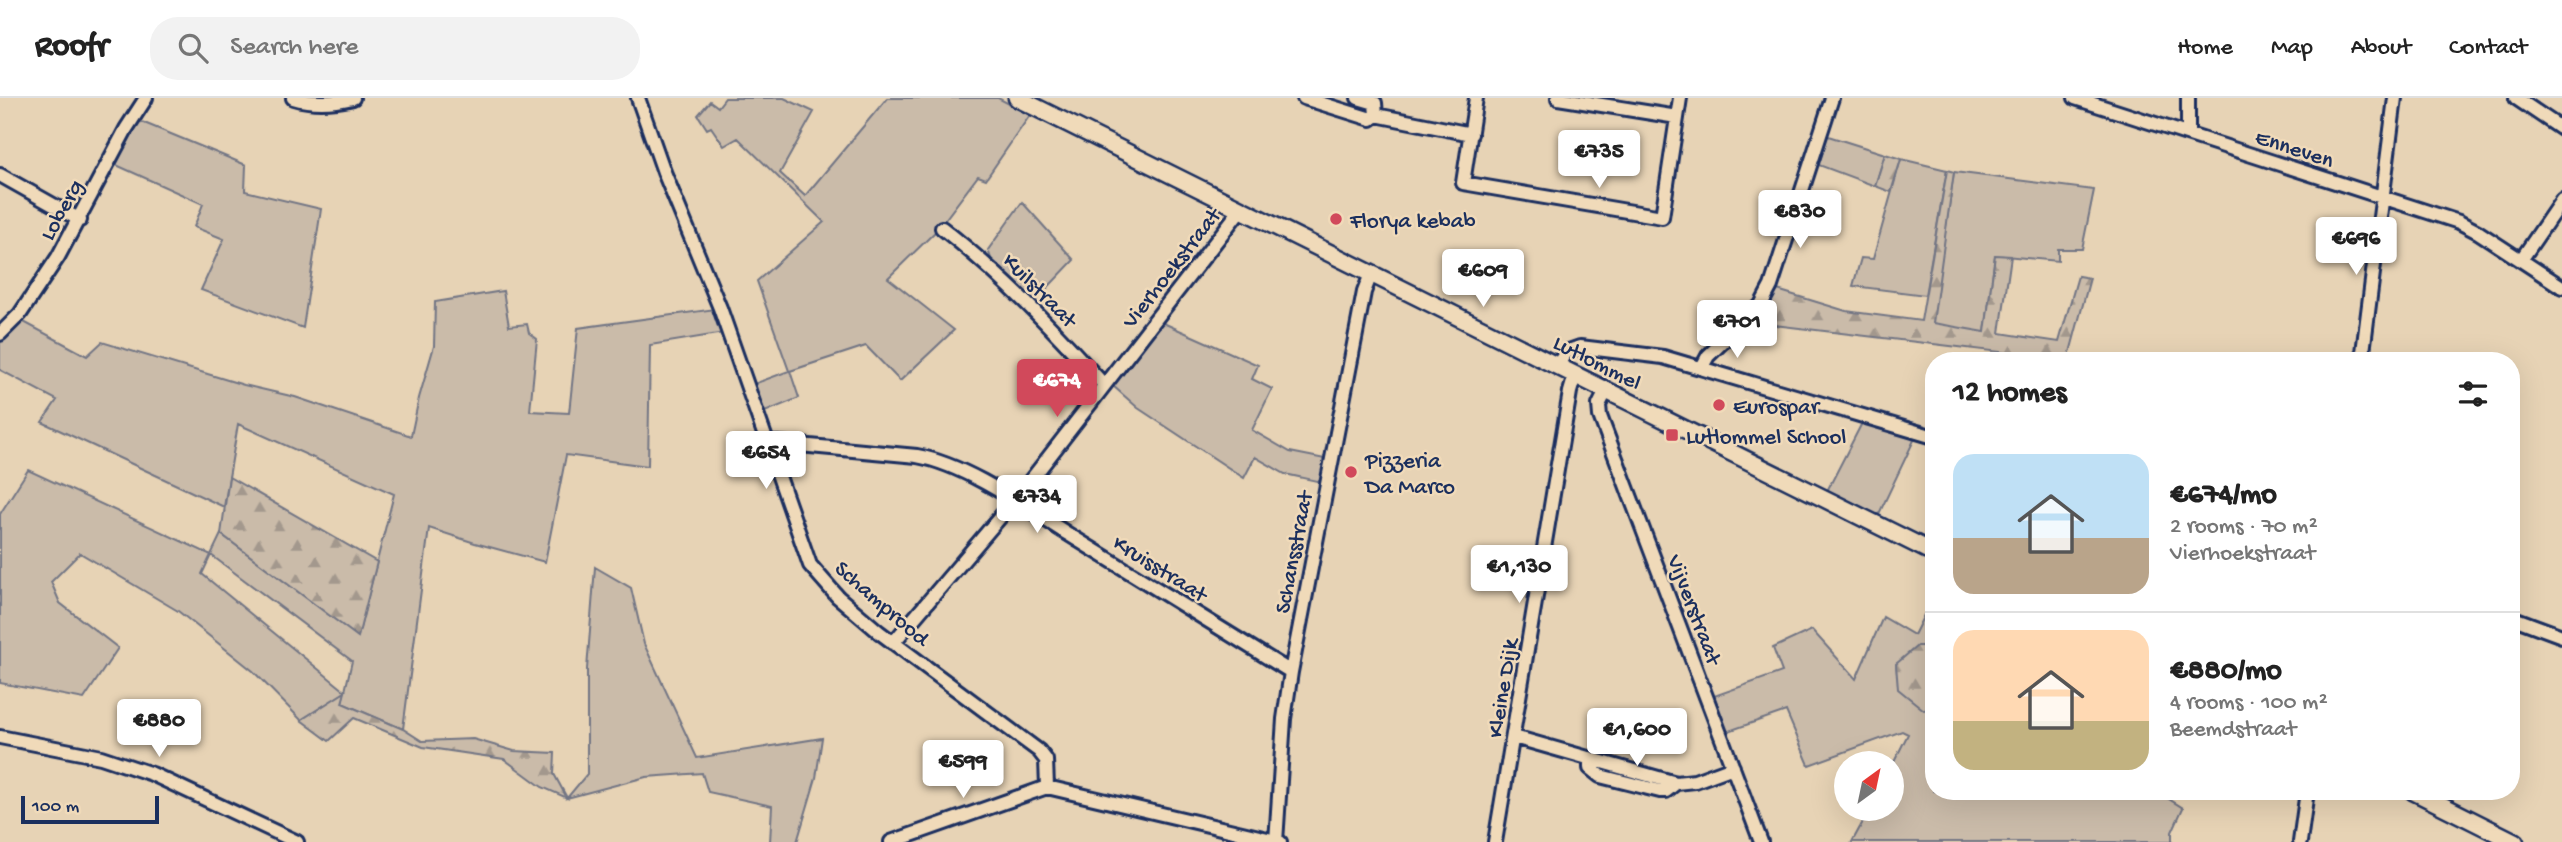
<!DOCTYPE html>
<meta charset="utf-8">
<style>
body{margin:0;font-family:"Gochi Hand",sans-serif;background:#f2f2f2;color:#222;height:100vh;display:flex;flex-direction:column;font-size:26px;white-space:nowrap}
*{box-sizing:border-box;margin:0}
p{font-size:23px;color:#767676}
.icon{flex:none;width:38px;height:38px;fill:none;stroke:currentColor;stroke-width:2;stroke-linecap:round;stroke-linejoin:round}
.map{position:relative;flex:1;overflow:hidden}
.side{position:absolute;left:1925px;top:254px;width:595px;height:448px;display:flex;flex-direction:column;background:#fff;border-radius:28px;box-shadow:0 7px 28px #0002}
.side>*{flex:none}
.needle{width:46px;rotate:33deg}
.tools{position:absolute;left:1834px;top:653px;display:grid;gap:14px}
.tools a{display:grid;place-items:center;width:70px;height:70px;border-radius:50%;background:#fff;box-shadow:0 7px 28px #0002;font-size:35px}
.scale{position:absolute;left:21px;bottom:18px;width:138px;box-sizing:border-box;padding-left:7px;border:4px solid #1b2f5e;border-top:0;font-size:19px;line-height:24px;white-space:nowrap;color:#1b2f5e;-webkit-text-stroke:5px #f0dab9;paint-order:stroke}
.price{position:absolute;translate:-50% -60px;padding:0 16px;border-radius:7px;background:#fff;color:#222;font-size:23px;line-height:46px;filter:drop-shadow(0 2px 4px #0008)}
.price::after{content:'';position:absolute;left:50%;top:42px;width:21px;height:16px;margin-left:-10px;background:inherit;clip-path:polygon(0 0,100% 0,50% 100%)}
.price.current{background:#d1495b;color:#fff}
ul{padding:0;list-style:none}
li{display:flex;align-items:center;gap:21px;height:175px;padding:0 28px}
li+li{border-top:2px solid #e0e0e0}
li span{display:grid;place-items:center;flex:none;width:196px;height:140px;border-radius:21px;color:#555}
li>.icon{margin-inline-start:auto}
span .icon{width:84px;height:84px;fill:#fffc;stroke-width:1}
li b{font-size:30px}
h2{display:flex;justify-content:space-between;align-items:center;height:84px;padding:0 28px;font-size:30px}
header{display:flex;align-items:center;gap:42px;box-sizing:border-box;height:98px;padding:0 35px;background:#fff;border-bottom:2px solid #e0e0e0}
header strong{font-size:33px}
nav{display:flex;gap:38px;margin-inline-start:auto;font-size:24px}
.search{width:490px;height:63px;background:#f2f2f2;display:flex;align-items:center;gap:18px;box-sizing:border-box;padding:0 24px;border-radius:28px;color:#767676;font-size:26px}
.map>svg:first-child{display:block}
.green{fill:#cabba9;stroke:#727584;stroke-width:2;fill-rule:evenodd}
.forest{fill:url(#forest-firs);stroke:#727584;stroke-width:2}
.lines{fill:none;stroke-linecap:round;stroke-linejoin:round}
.minor-casing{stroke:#1b2f5e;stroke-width:18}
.major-casing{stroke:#1b2f5e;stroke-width:21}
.minor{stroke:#f0dab9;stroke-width:12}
.major{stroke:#f0dab9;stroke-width:16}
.poi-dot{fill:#d1495b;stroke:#f0dab9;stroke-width:2.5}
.labels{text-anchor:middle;stroke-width:5;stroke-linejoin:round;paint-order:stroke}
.street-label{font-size:23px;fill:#1b2f5e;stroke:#f0dab9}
.poi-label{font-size:23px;fill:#1b2f5e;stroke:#f0dab9;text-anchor:start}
</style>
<header>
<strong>Roofr</strong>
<div class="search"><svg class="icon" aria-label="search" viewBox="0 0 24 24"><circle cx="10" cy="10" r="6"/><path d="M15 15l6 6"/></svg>Search here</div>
<nav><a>Home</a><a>Map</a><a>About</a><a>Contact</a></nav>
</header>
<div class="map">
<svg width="2562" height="744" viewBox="0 0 2562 744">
<defs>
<pattern id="forest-firs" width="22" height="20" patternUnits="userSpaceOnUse" patternTransform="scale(1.75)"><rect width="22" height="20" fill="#cabba9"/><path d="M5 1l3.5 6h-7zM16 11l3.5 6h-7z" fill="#a3988d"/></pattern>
</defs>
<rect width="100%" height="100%" fill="#e7d3b5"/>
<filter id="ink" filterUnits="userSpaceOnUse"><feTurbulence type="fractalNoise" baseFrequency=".0143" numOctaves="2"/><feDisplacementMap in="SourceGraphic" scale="14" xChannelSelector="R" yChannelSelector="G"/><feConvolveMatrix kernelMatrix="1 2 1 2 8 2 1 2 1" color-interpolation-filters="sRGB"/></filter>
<g filter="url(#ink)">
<path class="green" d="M 725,0 L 784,0 L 814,14 L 780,75 L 805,98 L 887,0 L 998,0 L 1030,17 L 986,81 L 978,78 L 938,131 L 888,180 L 954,232 L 900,283 L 866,248 L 790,273 L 799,300 L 760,316 L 751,287 L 789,273 L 757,183 L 824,124 L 738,40 L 724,48 L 711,29 L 707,31 L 698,17 L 710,3 L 718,9 Z
M 137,22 L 246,67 L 245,93 L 321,111 L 303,230 L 201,192 L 224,141 L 194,129 L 203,106 L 114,66 Z
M 1825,37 L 1885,56 L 1875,88 L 1816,66 Z
M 1901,61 L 1947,72 L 1925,197 L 1853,188 L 1861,160 L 1873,161 Z
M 1954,74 L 2094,92 L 2082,151 L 2058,151 L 2058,163 L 1995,157 L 1985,235 L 1932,225 Z
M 1022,104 L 1074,162 L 1033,205 L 993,166 L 988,152 Z
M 503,193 L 509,228 L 527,226 L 529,235 L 537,241 L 530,313 L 569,315 L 578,230 L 715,211 L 724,235 L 650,247 L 648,368 L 566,357 L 545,464 L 475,445 L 429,430 L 403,631 L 342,605 L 344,595 L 301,622 L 253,573 L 178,513 L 80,455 L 51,484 L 60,505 L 118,550 L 84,601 L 0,585 L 0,416 L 28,372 L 211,457 L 221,436 L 358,538 L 394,396 L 238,326 L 224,409 L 42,324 L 57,302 L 0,272 L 0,243 L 22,223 L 87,258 L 102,244 L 244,287 L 295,299 L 411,338 L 419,300 L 434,248 L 435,204 ZM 211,457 L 352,563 L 345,593 L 202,476 Z
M 1161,224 L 1258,267 L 1252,281 L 1272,291 L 1252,332 L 1290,354 L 1325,361 L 1322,384 L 1285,376 L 1255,359 L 1244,380 L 1138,310 L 1112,287 Z
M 1863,323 L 1916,338 L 1878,418 L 1827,393 Z
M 595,469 L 631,490 L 644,546 L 697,660 L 822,640 L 816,680 L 797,744 L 770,744 L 772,708 L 708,694 L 702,675 L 646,679 L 567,700 L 587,676 L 587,571 Z
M 1934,497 L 1934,548 L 1930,547 L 1896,566 L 1897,577 L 1924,611 L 1934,610 L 1934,693 L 2156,693 L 2183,710 L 2172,734 L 2172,744 L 1852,744 L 1870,711 L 1892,710 L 1892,668 L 1908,636 L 1902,633 L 1809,667 L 1786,613 L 1726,634 L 1714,598 L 1782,574 L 1773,550 L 1812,532 L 1856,581 L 1883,519 L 1914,537 Z"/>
<path class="forest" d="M 1885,56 L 1901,61 L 1891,94 L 1875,88 Z
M 1947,72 L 1954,74 L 1933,225 L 1985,234 L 1995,157 L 2011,158 L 2000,235 L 2059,244 L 2078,178 L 2090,180 L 2068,262 L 1750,224 L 1774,191 L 1846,213 L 1921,223 Z
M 229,379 L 377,464 L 358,539 L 221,436 Z
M 1917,548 L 1934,548 L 1934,610 L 1924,612 L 1898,591 L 1896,566 Z
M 345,594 L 342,605 L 403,631 L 422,643 L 473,641 L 514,653 L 555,655 L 554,676 L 567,700 L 542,689 L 504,661 L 423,649 L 354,620 L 329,643 L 301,622 Z"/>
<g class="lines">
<defs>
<path id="minor" d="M 293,0 C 313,6 333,5 353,0
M 638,0 L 664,74 L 720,210 L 810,467 L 838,499 L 879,534 L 1039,653 L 1046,662 L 1047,689
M 1304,0 L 1371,21 L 1376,17 L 1471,36
M 1358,0 L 1375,5 L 1376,17
M 1476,0 L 1463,85 L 1662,119 L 1680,0
M 1558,0 L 1677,19
M 2075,0 L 2459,124 L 2478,134 L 2562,189
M 2516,0 L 2562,31
M 2188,36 L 2188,0
M 0,77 L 80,122
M 942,130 C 1002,177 1053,231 1104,287
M 2521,162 L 2562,102
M 0,236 L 20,216 L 58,159 L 126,31 L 146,0
M 2362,262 L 2395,0
M 1557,268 L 1566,254 L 1580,249 L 1663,259 L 1934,339
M 1702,269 L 1708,258 L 1761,207 L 1771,188 L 1832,0
M 1606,293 L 1599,307 L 1600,318 L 1761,744
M 767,344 L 917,358 C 967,367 1025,409 1068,436 C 1142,482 1217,528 1291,574
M 2511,519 L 2562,538
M 893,545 L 1024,391 L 1241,111
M 0,639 L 101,659 L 152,676 L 297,744
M 1514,639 L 1676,685 L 1695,683 L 1733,669
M 1590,660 L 1590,670 L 1600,678 L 1660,693 L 1666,693 L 1676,685
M 1047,689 L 1280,744
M 891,744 L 1047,689
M 1276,744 L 1284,621 L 1291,574 L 1364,194 L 1371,176
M 1495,744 L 1570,294 L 1575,277
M 2300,744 L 2307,693"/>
<path id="major" d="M 1017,0 L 1934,455
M 2413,693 L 2515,744"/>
</defs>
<use href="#minor" class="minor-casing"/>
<use href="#major" class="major-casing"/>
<use href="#minor" class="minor"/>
<use href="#major" class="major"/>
</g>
</g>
<g class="poi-dot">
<circle cx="1336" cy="121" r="7"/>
<circle cx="1719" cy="307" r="7"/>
<rect x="1665" y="330" width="14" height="14" rx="3.5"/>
<circle cx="1351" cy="374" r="7"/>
</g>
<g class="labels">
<g class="street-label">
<text transform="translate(2295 49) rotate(18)" y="8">Enneven</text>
<text transform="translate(60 111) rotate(-61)" y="8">Loberg</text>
<text transform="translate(1170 169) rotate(-52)" y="8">Vierhoekstraat</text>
<text transform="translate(1041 191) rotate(45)" y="8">Kuilstraat</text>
<text transform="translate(1598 263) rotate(27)" y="8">Lutlommel</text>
<text transform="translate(1292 454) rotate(-79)" y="8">Schansstraat</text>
<text transform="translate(1161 469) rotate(32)" y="8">Kruisstraat</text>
<text transform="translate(883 504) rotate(41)" y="8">Schamprood</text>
<text transform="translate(1696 511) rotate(69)" y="8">Vijverstraat</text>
<text transform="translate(1501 590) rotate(-81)" y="8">Kleine Dijk</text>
</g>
<g class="poi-label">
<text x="1350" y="129">Florya kebab</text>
<text x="1733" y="315">Eurospar</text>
<text x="1686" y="345">Lutlommel School</text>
<text x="1365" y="369">Pizzeria<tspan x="1365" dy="26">Da Marco</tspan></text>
</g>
</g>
</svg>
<div class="tools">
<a><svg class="needle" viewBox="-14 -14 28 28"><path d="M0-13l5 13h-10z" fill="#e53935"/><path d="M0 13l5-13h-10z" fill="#767676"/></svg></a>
</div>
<div class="scale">100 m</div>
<b class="price" style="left:1599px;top:92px">€735</b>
<b class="price" style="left:1800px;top:152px">€830</b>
<b class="price" style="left:2356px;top:179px">€696</b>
<b class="price" style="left:1483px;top:211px">€609</b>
<b class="price" style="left:1737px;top:262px">€701</b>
<b class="price current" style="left:1057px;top:321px">€674</b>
<b class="price" style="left:766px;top:393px">€654</b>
<b class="price" style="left:1037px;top:437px">€734</b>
<b class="price" style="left:1519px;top:507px">€1,130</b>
<b class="price" style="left:159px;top:661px">€880</b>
<b class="price" style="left:1637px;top:670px">€1,600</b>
<b class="price" style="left:963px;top:702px">€599</b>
<section class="side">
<h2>12 homes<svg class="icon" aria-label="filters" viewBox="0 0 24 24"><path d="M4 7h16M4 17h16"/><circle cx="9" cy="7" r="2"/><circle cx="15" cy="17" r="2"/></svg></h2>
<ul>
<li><span style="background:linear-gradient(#bfe0f5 60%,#b9a48a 0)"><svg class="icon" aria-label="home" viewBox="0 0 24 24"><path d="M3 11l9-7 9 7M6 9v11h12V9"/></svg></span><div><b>€674/mo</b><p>2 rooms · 70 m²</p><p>Vierhoekstraat</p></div></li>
<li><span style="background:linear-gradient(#ffd9b3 65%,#c2b280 0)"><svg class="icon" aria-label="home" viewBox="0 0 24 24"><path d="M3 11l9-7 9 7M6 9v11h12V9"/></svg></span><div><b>€880/mo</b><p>4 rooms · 100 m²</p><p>Beemdstraat</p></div></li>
</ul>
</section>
</div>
